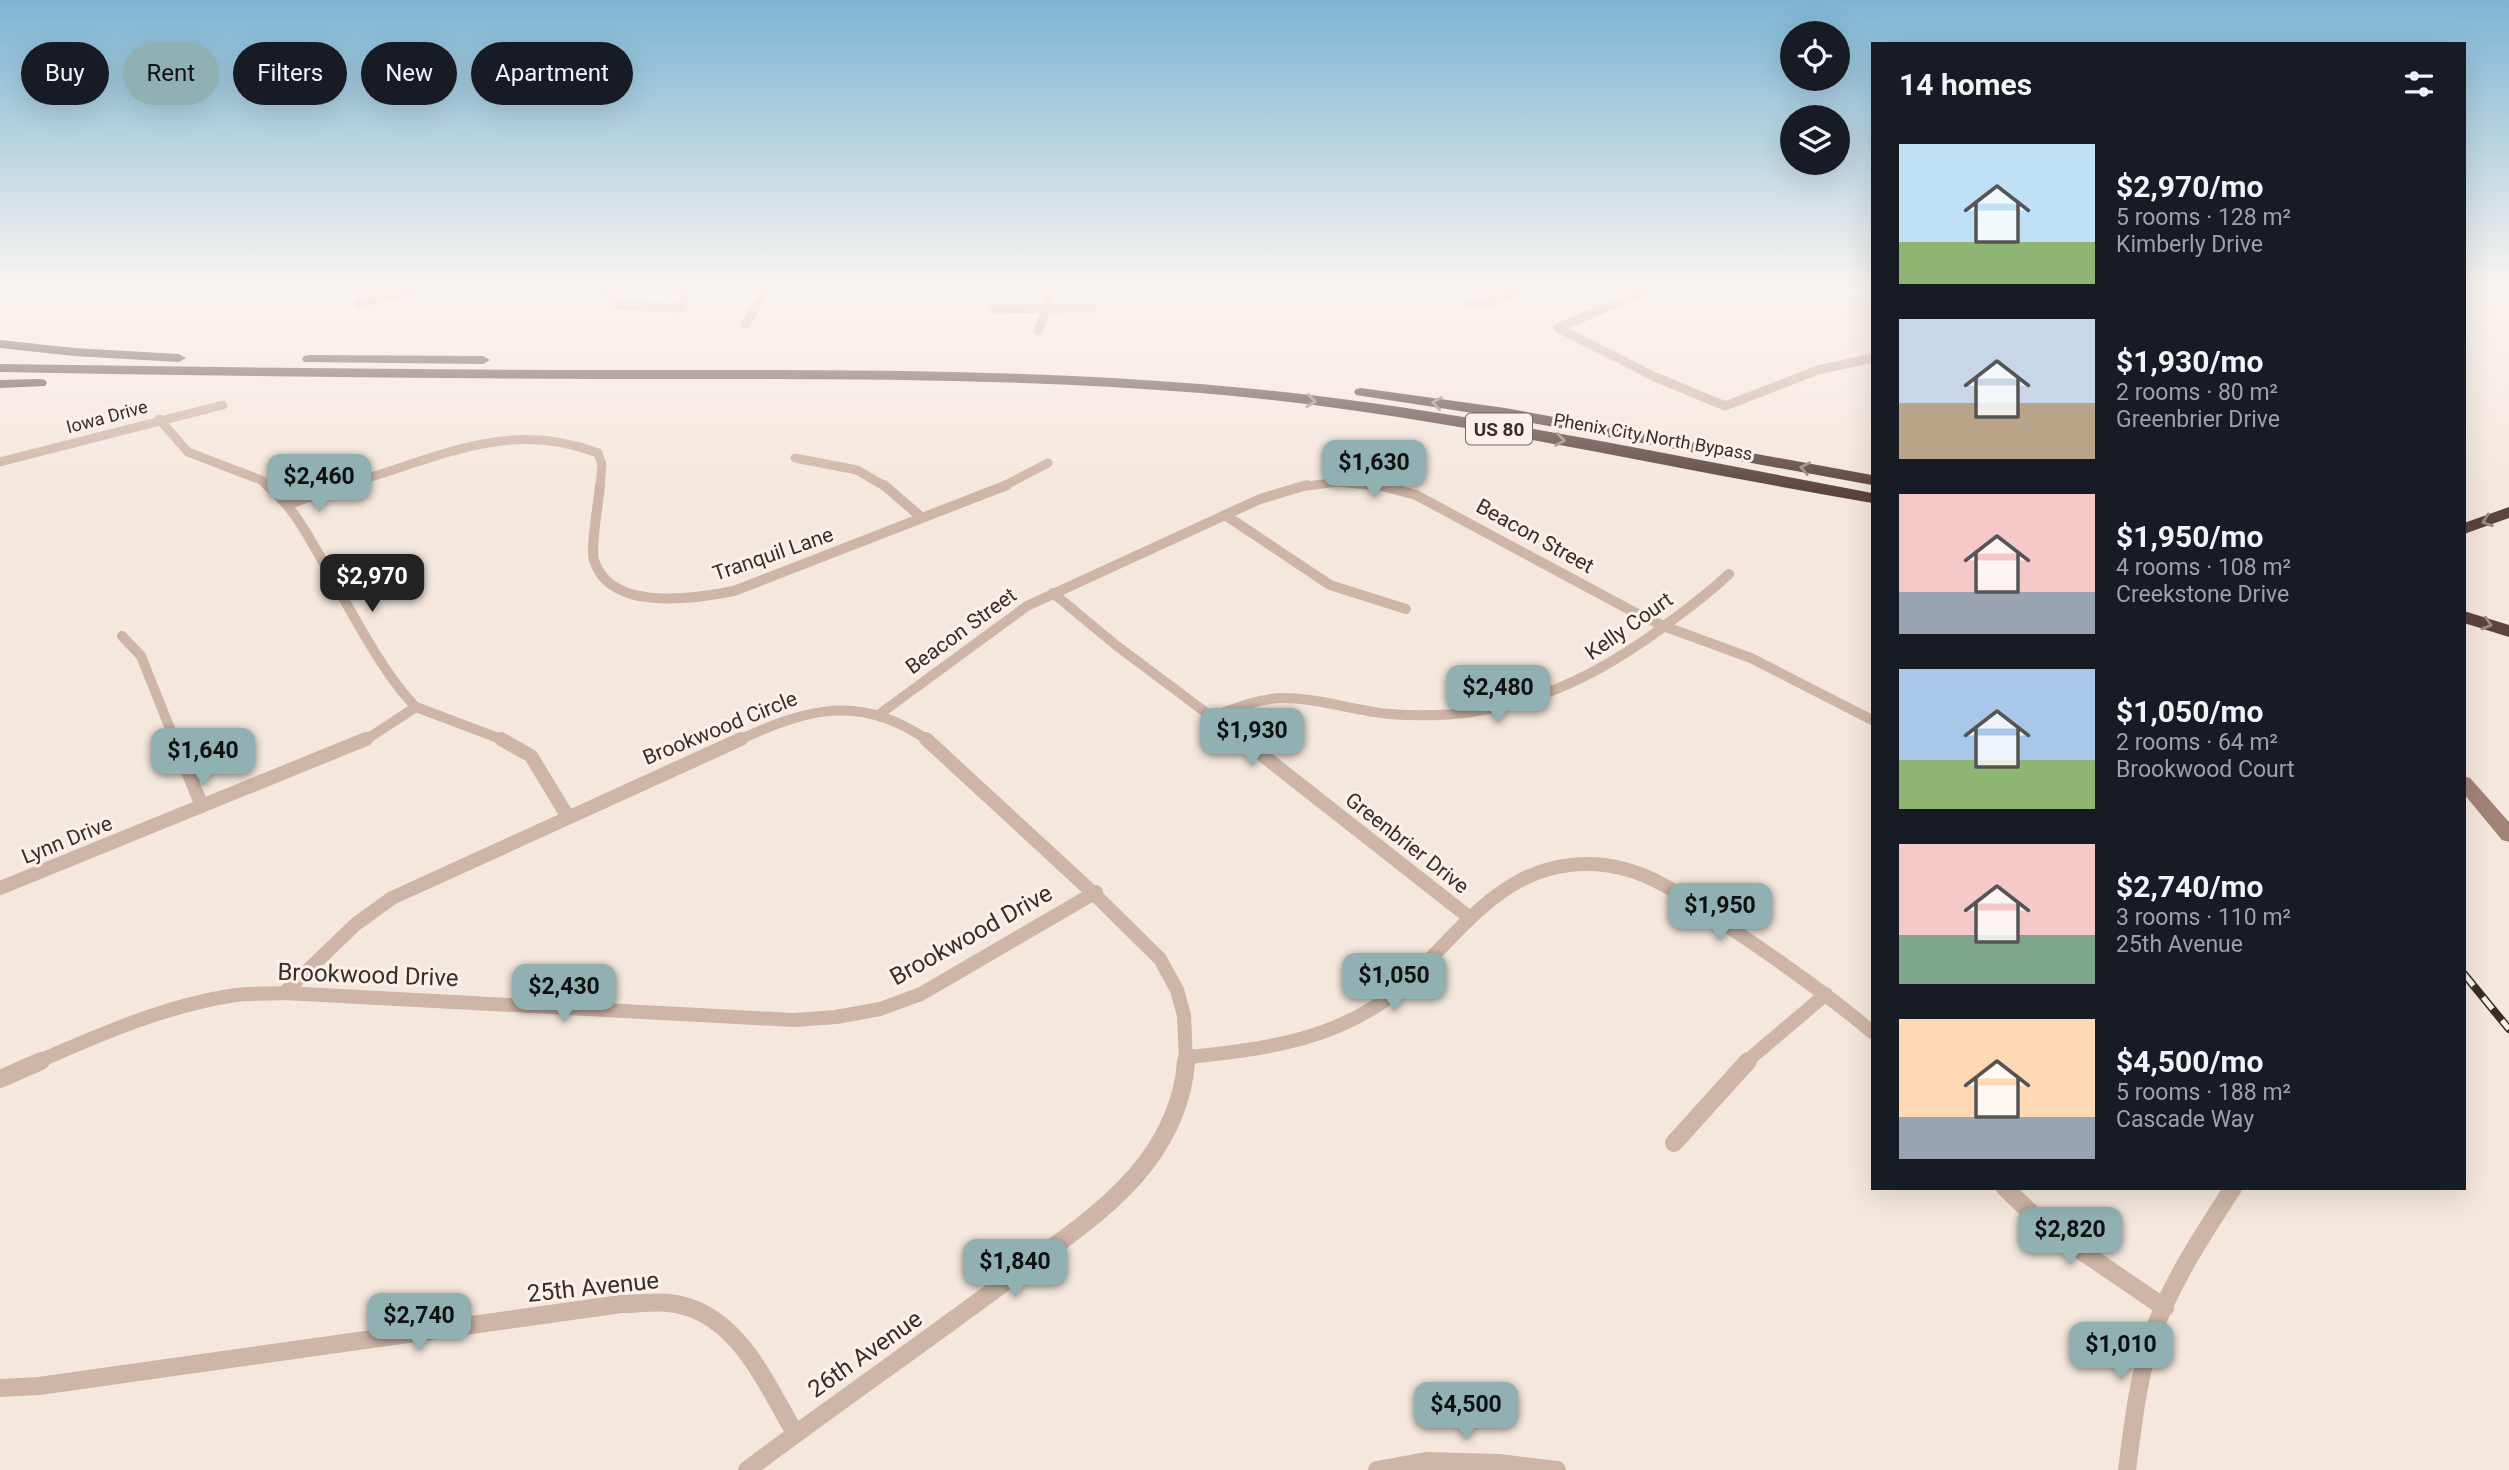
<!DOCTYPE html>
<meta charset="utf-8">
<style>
body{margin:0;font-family:Roboto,sans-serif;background:#20242c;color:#f1f3f6;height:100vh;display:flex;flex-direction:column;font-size:26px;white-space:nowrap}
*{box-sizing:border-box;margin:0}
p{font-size:23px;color:#9ea1a6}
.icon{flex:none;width:38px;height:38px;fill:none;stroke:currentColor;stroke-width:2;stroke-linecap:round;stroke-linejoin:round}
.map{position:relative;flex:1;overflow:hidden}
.sheet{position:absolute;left:1871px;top:42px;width:595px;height:1148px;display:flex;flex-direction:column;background:#171b24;border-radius:0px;box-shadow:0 7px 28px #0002}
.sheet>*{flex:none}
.hud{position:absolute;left:21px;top:42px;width:665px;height:63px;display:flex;gap:14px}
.fabs{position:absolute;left:1780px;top:21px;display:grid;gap:14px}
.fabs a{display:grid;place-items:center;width:70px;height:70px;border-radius:50%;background:#171b24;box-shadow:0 7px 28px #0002;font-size:35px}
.price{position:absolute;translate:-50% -60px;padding:0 16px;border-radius:14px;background:#90b0b1;color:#111;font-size:23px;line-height:46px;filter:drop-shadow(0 2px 4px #0008)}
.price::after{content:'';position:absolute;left:50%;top:42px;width:21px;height:16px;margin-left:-10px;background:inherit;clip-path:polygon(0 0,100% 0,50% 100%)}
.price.on{background:#222;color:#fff}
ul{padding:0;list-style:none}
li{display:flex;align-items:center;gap:21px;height:175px;padding:0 28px}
li span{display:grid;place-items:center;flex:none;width:196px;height:140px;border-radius:0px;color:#555}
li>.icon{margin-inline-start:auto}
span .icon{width:84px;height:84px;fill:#fffc;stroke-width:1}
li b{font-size:30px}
h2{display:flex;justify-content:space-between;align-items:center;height:84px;padding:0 28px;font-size:30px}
.tag{padding:0 24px;border-radius:32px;background:#171b24;box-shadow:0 7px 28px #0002;font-size:24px;line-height:63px}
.tag.on{background:#90b0b1;color:#111}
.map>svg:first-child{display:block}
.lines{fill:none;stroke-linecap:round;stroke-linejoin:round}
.street-far3{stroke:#ceb5a7;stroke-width:9}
.street-far2{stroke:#ceb5a7;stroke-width:10}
.street-far1{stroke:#ceb5a7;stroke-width:14}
.street{stroke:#ceb5a7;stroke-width:18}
.secondary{fill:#a28378;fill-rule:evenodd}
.highway{fill:#5b443f;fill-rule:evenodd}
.rail-casing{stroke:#3a2c28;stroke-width:8}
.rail{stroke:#fbf1ea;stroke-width:5;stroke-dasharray:15;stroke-linecap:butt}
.oneway{stroke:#9b8983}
.labels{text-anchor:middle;stroke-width:6;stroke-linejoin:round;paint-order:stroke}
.far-street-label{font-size:18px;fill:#3a2c28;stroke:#fbf1ea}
.shield{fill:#fbf1ea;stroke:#746762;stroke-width:2}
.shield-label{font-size:19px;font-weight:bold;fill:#3a2c28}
.street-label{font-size:21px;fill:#3a2c28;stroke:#fbf1ea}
.near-street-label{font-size:24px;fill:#3a2c28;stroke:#fbf1ea}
</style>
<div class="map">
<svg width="2509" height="1470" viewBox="0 0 2509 1470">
<rect width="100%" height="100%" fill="#f4e7dd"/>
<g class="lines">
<path class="street-far3" d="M 598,287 L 621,306 L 680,308 L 686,296 L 678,287
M 764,291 L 781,287
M 359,304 L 427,287
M 1468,304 L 1489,302 L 1529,287
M 995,309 L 1092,308
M 746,324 L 764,291 L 762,287
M 1558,328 L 1653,376 L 1725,406 L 1818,370 L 1872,358
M 1558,328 L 1655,287
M 1038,331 L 1047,308 L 1050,287
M 159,419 L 188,452 L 261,480 L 269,487
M 795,458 L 857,470 L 886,487
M 0,462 L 223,405
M 1338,480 L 1355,452
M 336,487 C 428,464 503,416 598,453 L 602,465 L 600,487
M 1002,487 L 1048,463
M 1299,487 L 1338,482 L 1386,487"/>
<path class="street-far2" d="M 267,485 C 292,507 302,525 318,553 C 345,599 380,671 416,707 L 506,741
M 600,485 C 599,501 590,548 594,560 C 610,612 694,599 734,591 L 1007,485
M 884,485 L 922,518
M 1378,485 L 1416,495 L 1632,611 L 1666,627 L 1751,658 L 1872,720
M 289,504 L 343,485
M 1225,515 L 1330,585 L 1406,609
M 1053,593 L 1117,646 L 1244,741
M 122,636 L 141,656 L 175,741
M 881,713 L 1027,606 L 1260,499 L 1307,485
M 1213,716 C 1234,709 1257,699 1280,698 C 1314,697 1355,711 1390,714 C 1502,723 1589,685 1675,618 C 1694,604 1712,590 1729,574
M 364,741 L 416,707
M 737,741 C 808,708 861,693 929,741"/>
<path class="street-far1" d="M 175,739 L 202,806
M 501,739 L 531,756 L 568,817
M 926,739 L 1092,892 L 1160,959 L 1177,990 L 1184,1015 L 1186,1062
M 1242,739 L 1470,918
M 0,888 L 366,739
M 284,993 L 356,924 L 392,898 L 741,739
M 1189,1057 C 1267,1049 1344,1039 1405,984 C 1443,949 1476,903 1523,879 C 1553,864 1589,860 1621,868 C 1659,877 1691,902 1723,923 C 1774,957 1825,992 1872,1032
M 37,1062 C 101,1034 167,1005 236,995 C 252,993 268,994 284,993 L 794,1020 L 836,1017 L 880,1009 L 921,994 L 1096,892
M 1746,1062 L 1826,994"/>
<path class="street" d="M 0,1079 L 41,1061
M 1674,1143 L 1748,1061
M 2005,1188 L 2045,1226 L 2165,1308
M 0,1388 L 39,1386 L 621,1304 C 637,1304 654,1301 669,1303 C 736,1310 765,1382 795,1433
M 747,1470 C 835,1404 925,1342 1013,1276 C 1059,1242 1111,1209 1146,1163 C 1168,1134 1184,1098 1186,1061
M 1377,1470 L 1426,1461 L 1499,1463 L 1557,1470
M 2127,1470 C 2133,1424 2138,1377 2153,1333 C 2172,1281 2203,1234 2233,1188"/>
<path class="secondary" d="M 2464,776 L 2470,778 L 2509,822 L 2509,842 L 2502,840 L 2464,794 Z"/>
<path class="highway" d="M 0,340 L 74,348 L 179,354 L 186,358 L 179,362 L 74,356 L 0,348 Z
M 309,355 L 483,356 L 490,360 L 483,364 L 304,362 L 302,359 L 304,356 Z
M 0,364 C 202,367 403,370 605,370 C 803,370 1003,368 1200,384 C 1426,402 1650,451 1872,493 L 1872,503 C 1649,465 1427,412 1201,393 C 1003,377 804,379 605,379 C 403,378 202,376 0,372 Z
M 40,379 L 45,380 L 47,383 L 45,386 L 0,388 L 0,380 Z
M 1361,388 L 1505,408 L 1872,475 L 1872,485 L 1505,418 L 1356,395 L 1354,392 L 1356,389 Z
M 2509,507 L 2509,518 L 2464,534 L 2464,523 Z
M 2464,611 L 2509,625 L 2509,637 L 2464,623 Z"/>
<defs>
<path id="rail" d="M 2464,974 L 2509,1029"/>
</defs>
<use href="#rail" class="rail-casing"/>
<use href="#rail" class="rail"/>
</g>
<defs><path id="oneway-chevron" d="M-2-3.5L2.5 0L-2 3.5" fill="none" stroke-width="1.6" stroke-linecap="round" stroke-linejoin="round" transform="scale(1.75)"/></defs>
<g class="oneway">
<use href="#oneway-chevron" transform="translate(1311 401) rotate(7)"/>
<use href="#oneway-chevron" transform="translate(1437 403) rotate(-172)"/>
<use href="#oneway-chevron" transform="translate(1560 440) rotate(10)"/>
<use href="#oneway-chevron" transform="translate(1805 468) rotate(-169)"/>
<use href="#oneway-chevron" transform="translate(2487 521) rotate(160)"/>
<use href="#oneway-chevron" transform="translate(2487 624) rotate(17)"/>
</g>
<linearGradient id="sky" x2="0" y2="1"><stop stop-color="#7bb4d2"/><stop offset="0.58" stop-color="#faf4f0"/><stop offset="1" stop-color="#faf4f0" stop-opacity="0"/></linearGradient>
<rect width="2509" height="492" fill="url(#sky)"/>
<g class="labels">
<g class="far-street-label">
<text transform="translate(107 417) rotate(-15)" y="6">Iowa Drive</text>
<text transform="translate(1653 437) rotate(10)" y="6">Phenix City North Bypass</text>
</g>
<rect class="shield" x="1466" y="413.5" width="66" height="31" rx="5"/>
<g class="shield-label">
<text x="1499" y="436">US 80</text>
</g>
<g class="street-label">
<text transform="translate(1535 536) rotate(29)" y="7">Beacon Street</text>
<text transform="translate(773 554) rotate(-19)" y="7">Tranquil Lane</text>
<text transform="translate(1629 626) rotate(-35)" y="7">Kelly Court</text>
<text transform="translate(961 631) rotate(-36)" y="7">Beacon Street</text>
<text transform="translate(720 728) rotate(-22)" y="7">Brookwood Circle</text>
<text transform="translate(67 840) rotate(-22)" y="7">Lynn Drive</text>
<text transform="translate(1407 843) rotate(38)" y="7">Greenbrier Drive</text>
</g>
<g class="near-street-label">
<text transform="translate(971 935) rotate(-29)" y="8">Brookwood Drive</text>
<text transform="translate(368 975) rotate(2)" y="8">Brookwood Drive</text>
<text transform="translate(593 1287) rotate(-6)" y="8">25th Avenue</text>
<text transform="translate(865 1354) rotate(-35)" y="8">26th Avenue</text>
</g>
</g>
</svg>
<div class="fabs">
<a><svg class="icon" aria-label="locate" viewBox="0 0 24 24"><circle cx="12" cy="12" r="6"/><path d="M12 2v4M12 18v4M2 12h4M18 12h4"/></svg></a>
<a><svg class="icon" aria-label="layers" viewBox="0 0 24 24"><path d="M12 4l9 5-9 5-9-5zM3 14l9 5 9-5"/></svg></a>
</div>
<b class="price" style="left:1374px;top:500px">$1,630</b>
<b class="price" style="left:319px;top:514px">$2,460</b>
<b class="price on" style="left:372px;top:614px">$2,970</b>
<b class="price" style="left:1498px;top:725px">$2,480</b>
<b class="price" style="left:1252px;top:768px">$1,930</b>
<b class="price" style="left:203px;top:788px">$1,640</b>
<b class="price" style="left:1720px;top:943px">$1,950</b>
<b class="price" style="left:1394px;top:1013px">$1,050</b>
<b class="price" style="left:564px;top:1024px">$2,430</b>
<b class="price" style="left:2070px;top:1267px">$2,820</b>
<b class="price" style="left:1015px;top:1299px">$1,840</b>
<b class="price" style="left:419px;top:1353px">$2,740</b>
<b class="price" style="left:2121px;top:1382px">$1,010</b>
<b class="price" style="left:1466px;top:1442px">$4,500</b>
<div class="hud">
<a class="tag">Buy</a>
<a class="tag on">Rent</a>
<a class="tag">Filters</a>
<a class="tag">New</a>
<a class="tag">Apartment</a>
</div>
<section class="sheet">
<h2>14 homes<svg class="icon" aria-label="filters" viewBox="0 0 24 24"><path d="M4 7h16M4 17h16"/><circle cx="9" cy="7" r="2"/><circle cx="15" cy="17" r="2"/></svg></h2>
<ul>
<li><span style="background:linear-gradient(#bfe0f5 70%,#8fb573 0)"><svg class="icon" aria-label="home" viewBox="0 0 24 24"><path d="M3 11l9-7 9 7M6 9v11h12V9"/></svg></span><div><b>$2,970/mo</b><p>5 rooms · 128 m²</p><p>Kimberly Drive</p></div></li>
<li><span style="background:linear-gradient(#c9d6e8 60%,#b9a48a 0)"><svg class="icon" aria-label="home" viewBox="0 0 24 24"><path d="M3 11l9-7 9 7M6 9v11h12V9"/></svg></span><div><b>$1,930/mo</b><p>2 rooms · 80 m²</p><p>Greenbrier Drive</p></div></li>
<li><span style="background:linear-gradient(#f6c9c9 70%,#9aa5b1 0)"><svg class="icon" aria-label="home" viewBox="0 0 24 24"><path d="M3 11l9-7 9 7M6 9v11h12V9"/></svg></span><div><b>$1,950/mo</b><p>4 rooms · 108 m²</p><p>Creekstone Drive</p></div></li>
<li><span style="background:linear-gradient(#a9c7e8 65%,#8fb573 0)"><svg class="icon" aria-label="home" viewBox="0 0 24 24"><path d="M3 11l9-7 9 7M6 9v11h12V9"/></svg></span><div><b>$1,050/mo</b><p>2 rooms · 64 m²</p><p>Brookwood Court</p></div></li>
<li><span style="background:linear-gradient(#f6c9c9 65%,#7fa58c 0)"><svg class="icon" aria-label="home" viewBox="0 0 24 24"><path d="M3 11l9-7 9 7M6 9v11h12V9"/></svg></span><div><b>$2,740/mo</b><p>3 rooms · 110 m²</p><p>25th Avenue</p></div></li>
<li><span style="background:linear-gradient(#ffd9b3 70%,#9aa5b1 0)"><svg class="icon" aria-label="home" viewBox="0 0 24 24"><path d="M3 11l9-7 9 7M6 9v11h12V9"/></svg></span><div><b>$4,500/mo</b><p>5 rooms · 188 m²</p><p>Cascade Way</p></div></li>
</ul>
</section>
</div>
